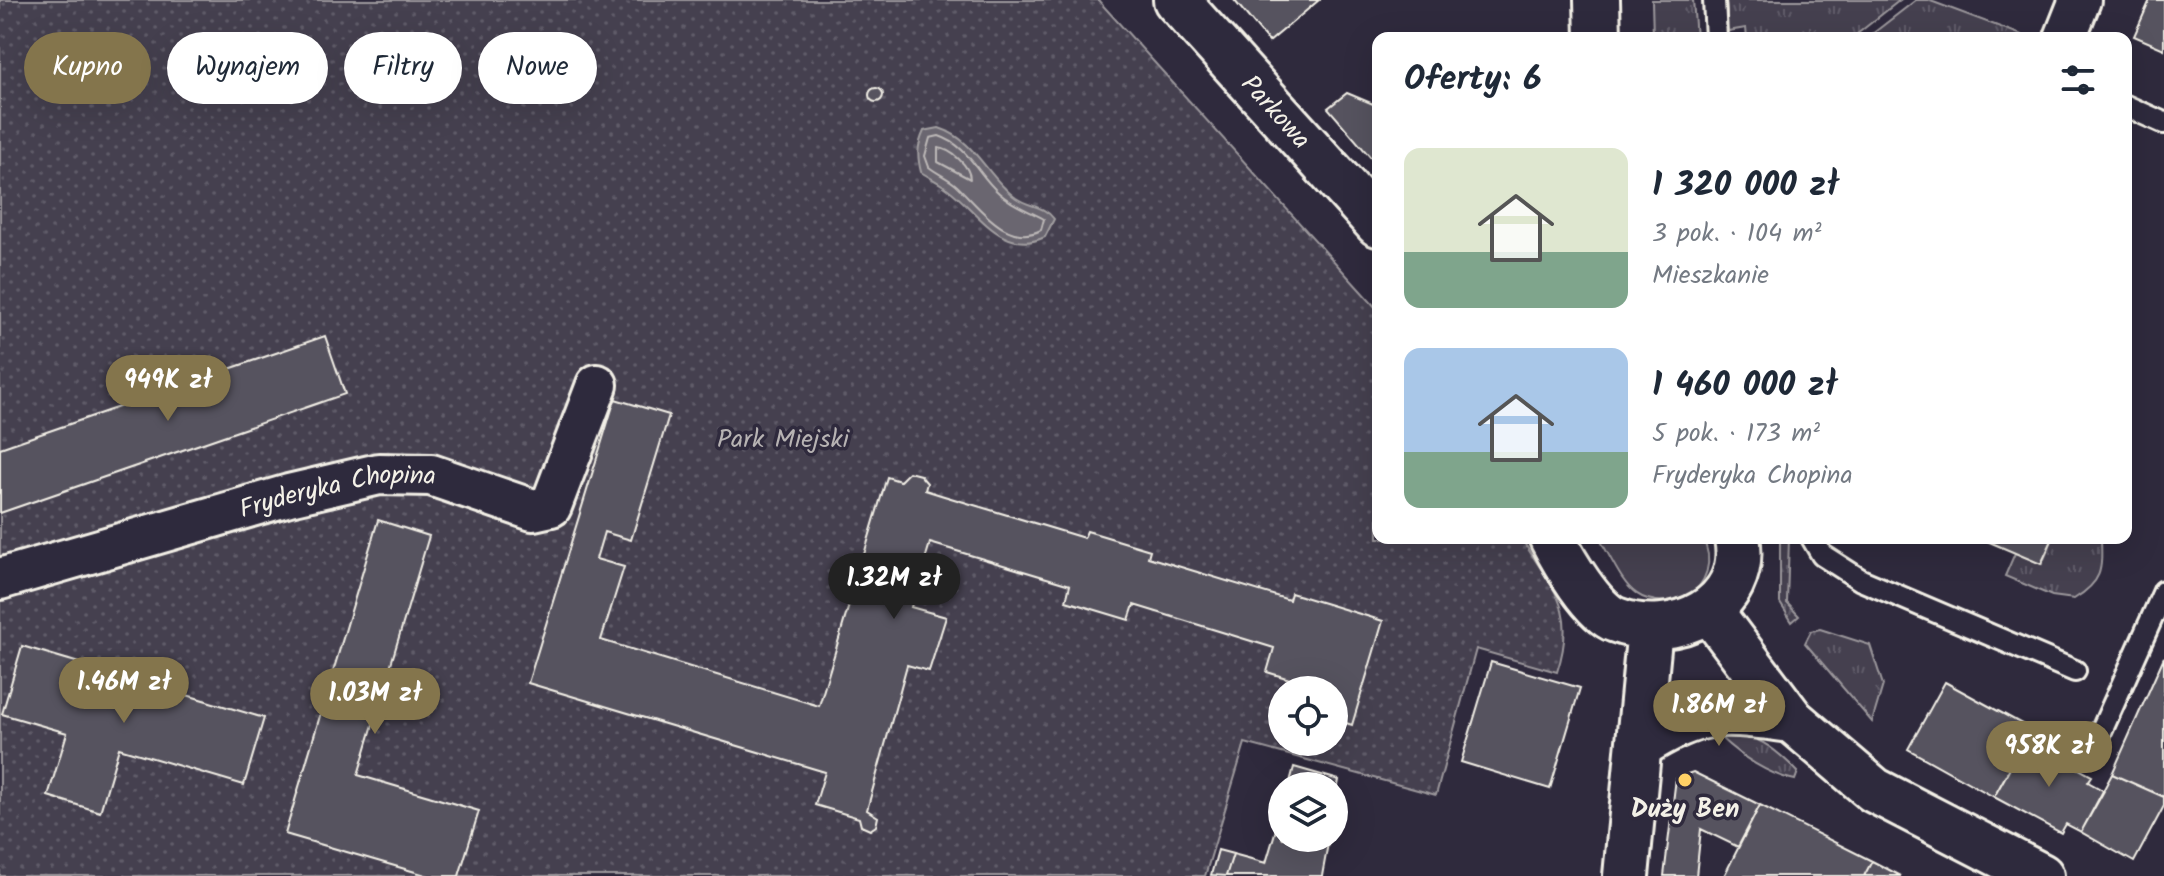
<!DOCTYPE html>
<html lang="pl">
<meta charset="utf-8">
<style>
body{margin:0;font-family:Kalam,sans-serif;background:#f2f2f3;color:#1f2937;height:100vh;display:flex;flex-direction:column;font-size:30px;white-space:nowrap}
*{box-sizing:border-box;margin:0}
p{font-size:26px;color:#747a83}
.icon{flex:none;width:44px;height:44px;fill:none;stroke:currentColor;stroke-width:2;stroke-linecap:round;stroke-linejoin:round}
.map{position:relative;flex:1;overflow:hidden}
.details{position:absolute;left:1372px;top:32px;width:760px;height:512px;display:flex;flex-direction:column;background:#fff;border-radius:16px;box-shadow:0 8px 32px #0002}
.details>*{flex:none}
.banner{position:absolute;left:24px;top:32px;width:760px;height:72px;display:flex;gap:16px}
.controls{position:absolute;left:1268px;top:676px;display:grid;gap:16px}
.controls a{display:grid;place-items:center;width:80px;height:80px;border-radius:50%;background:#fff;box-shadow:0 8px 32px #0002;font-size:40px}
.price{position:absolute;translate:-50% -68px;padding:0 18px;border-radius:28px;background:#84754c;color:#fff;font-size:26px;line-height:52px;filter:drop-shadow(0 2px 4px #0008)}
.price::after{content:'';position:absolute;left:50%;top:48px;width:24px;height:18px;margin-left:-12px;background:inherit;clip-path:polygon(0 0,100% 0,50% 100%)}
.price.current{background:#222;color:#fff}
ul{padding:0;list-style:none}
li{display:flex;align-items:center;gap:24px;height:200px;padding:0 32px}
li span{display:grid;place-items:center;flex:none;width:224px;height:160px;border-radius:16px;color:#555}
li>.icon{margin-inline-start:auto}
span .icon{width:96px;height:96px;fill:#fffc;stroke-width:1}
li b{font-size:34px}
h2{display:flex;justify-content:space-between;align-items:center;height:96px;padding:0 32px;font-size:34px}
.pill{padding:0 28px;border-radius:36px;background:#fff;box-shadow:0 8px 32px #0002;font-size:28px;line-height:72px}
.pill.current{background:#84754c;color:#fff}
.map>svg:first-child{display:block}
.grass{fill:url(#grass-tufts);stroke:#9c989c;stroke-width:2}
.park{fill:url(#park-dots);stroke:#9c989c;stroke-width:2;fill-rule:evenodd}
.garden{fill:#454050;stroke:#9c989c;stroke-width:2}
.water{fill:#6a6670;stroke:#a19ea0;stroke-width:2}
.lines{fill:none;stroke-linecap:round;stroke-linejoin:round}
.shore{stroke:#bdb9b8;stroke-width:2}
.building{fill:#56525f;stroke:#f4f1e8;stroke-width:2}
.service-casing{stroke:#f4f1e8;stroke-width:26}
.minor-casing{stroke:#f4f1e8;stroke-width:46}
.tertiary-casing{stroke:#f4f1e8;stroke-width:50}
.secondary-casing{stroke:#f4f1e8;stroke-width:50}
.service{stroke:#2f2a3d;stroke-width:20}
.minor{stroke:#2f2a3d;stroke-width:40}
.tertiary{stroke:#2f2a3d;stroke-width:44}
.secondary{stroke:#2f2a3d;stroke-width:44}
.poi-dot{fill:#ffd166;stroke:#2f2a3d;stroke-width:3}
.labels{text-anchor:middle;stroke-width:7;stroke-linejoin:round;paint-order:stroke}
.street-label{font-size:26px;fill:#f4f1e8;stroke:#2f2a3d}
.park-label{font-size:26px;fill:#b7b3b3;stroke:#2f2a3d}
.poi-label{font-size:26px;font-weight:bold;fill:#f4f1e8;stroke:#2f2a3d}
</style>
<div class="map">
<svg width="2164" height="876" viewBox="0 0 2164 876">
<defs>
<pattern id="grass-tufts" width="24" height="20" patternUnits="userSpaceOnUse" patternTransform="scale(2)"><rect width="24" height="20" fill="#454050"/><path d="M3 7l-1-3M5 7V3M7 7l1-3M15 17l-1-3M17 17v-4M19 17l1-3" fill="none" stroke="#605c69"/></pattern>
<pattern id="park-dots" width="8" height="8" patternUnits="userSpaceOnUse" patternTransform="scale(2)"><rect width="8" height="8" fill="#454050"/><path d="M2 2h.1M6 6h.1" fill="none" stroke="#605c69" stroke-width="1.8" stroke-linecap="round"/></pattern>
</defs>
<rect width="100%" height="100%" fill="#2f2a3d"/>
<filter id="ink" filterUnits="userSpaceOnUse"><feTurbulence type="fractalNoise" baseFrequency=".0125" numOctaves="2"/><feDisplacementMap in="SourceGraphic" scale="16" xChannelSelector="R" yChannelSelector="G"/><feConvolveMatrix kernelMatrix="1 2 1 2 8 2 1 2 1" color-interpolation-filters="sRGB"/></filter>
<g filter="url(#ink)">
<path class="grass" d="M 1652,0 L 1693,0 L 1696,38 L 1653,38 Z
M 1726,0 L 1900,0 L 1852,38 L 1747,38 L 1746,28 L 1728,31 Z
M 1916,0 L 1928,0 L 2022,35 L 2021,38 L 1867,38 Z
M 1780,538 L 1789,538 L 1787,603 L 1799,616 L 1792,622 L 1780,603 Z
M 2053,538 L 2101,538 C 2102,570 2103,581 2074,599 L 2052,596 L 2005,576 L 2015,553 L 2042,564 Z
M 1820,629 L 1870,645 L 1883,685 L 1872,722 L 1805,643 L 1811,631 Z
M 1720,728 C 1758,737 1771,744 1798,772 L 1795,780 C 1769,775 1740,756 1721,738 Z"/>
<path class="park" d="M 0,0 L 1098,0 L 1378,310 L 1378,538 L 1521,538 C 1553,590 1578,608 1557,672 L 1476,649 L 1436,795 L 1245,743 L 1205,876 L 0,876 ZM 1282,690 L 1334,690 L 1334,742 L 1282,742 Z"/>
<path class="garden" d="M 1599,538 L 1702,538 C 1715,560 1707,585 1685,599 C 1629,611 1624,579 1599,538 Z"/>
<path class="water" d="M 939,128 C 976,140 986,176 1016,198 C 1029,207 1045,206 1054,219 L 1045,237 C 1002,257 978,211 948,189 C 940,183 930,178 921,172 C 917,156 917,146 924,131 Z"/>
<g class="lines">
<path class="shore" d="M 939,136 C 969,146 977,174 999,193 C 1013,206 1028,210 1044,219 L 1041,230 C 1006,248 978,205 956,185 C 948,178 938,174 929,167 L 925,156 L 930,138 Z
M 938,148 C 951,149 970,166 970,179 L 938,162 Z"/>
</g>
<path class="building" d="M 1234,0 L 1319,0 L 1269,42 Z
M 2150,0 L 2164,0 L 2164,49 L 2134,36 Z
M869 95a7 7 0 1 1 14 0a7 7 0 1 1-14 0Z
M 1347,93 L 1378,106 L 1378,166 L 1328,108 Z
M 325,336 L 345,394 L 0,513 L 0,448 Z
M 615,399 L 669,415 L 631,540 L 604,532 L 596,559 L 624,567 L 601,640 L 819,706 L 887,477 L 900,481 L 909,472 L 920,475 L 927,483 L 925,490 L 944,496 L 1084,538 L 1087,531 L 1150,550 L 1148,557 L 1289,600 L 1291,593 L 1383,621 L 1352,725 L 1334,719 L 1334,690 L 1293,690 L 1296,681 L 1267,672 L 1274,648 L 1134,605 L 1129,620 L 1066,601 L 1070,585 L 930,543 L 911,607 L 946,617 L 929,671 L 907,665 L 867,810 L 878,817 L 876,826 L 870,830 L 861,826 L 859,818 L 815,805 L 825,772 L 528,683 Z
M 378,520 L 429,536 L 358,775 L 479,811 L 459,876 L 429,876 L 285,834 Z
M 1980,538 L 2053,538 L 2041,564 Z
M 22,646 L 264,718 L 244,785 L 119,748 L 100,812 L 48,796 L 67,733 L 2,714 Z
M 2164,657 L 2164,797 L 2112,774 Z
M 1491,662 L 1580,688 L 1550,789 L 1461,762 Z
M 1945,682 L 2031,729 L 1994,797 L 1908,749 Z
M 2026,740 L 2092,776 L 2088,782 L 2104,791 L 2081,832 L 2066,824 L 2061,833 L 1994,797 Z
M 1294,767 L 1339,780 L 1334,808 L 1334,786 L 1289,786 Z
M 1693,772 L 1760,805 L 1738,847 L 1701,829 L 1696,876 L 1664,876 L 1676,778 Z
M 2112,774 L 2164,797 L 2164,806 L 2134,862 L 2081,832 Z
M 1760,805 L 1872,861 L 1864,876 L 1724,876 Z
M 1282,809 L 1282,838 L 1329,838 L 1322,876 L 1226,876 L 1233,854 L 1266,863 Z
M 1218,850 L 1233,854 L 1226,876 L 1211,875 Z
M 1872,861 L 1901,876 L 1864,876 Z"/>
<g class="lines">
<defs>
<path id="service" d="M 1714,0 L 1716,38
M 2126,106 L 2164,123
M 1812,538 L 1822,555 L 1861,580 L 2075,671
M 2096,743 L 2164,591"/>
<g id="minor">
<path d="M 2065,38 L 2080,0"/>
<path id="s1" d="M 0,579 L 289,495 L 379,474 L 431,475 L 533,510 L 551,506 L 597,385"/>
</g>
<g id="tertiary">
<path id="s2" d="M 1176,0 L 1378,224"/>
<path d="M 1710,611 L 1792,720 L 1874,790 L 2041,876"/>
<path d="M 1639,746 C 1704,706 1719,711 1792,720"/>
</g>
<path id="secondary" d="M 1597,0 L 1598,38
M 1552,538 C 1563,560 1593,612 1616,620 C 1673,642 1750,607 1737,538
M 1626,876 L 1650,628"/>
</defs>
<use href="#service" class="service-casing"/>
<use href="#minor" class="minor-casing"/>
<use href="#tertiary" class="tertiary-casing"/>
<use href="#secondary" class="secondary-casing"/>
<use href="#service" class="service"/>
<use href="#minor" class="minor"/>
<use href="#tertiary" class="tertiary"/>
<use href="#secondary" class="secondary"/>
</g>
</g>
<circle class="poi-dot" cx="1685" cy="780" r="8"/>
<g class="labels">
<g class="street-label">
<text dy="9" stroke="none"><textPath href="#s2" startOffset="150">Parkowa</textPath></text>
<text dy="9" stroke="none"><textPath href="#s1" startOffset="350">Fryderyka Chopina</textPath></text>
</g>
<g class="park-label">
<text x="783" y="447">Park Miejski</text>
</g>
<g class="poi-label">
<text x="1685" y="817">Duży Ben</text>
</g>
</g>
</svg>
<div class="controls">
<a><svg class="icon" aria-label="locate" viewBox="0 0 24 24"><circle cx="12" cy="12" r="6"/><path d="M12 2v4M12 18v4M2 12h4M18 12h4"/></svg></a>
<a><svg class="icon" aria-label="layers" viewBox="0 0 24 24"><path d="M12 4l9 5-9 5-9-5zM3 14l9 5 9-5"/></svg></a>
</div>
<b class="price" style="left:168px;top:423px">949K zł</b>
<b class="price current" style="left:894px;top:621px">1.32M zł</b>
<b class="price" style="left:124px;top:725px">1.46M zł</b>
<b class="price" style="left:375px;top:736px">1.03M zł</b>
<b class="price" style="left:1719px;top:748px">1.86M zł</b>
<b class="price" style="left:2049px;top:789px">958K zł</b>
<div class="banner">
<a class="pill current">Kupno</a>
<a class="pill">Wynajem</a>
<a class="pill">Filtry</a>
<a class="pill">Nowe</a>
</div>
<section class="details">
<h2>Oferty: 6<svg class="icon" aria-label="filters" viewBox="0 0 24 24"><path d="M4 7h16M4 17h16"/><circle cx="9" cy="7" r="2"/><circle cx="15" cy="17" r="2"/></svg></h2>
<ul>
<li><span style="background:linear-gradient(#dfe7d0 65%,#7fa58c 0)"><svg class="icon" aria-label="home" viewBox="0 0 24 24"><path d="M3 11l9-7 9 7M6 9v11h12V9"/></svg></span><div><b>1 320 000 zł</b><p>3 pok. · 104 m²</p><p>Mieszkanie</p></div></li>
<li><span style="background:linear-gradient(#a9c7e8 65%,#7fa58c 0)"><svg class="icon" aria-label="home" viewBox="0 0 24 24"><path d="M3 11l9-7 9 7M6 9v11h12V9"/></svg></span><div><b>1 460 000 zł</b><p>5 pok. · 173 m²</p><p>Fryderyka Chopina</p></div></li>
</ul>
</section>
</div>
